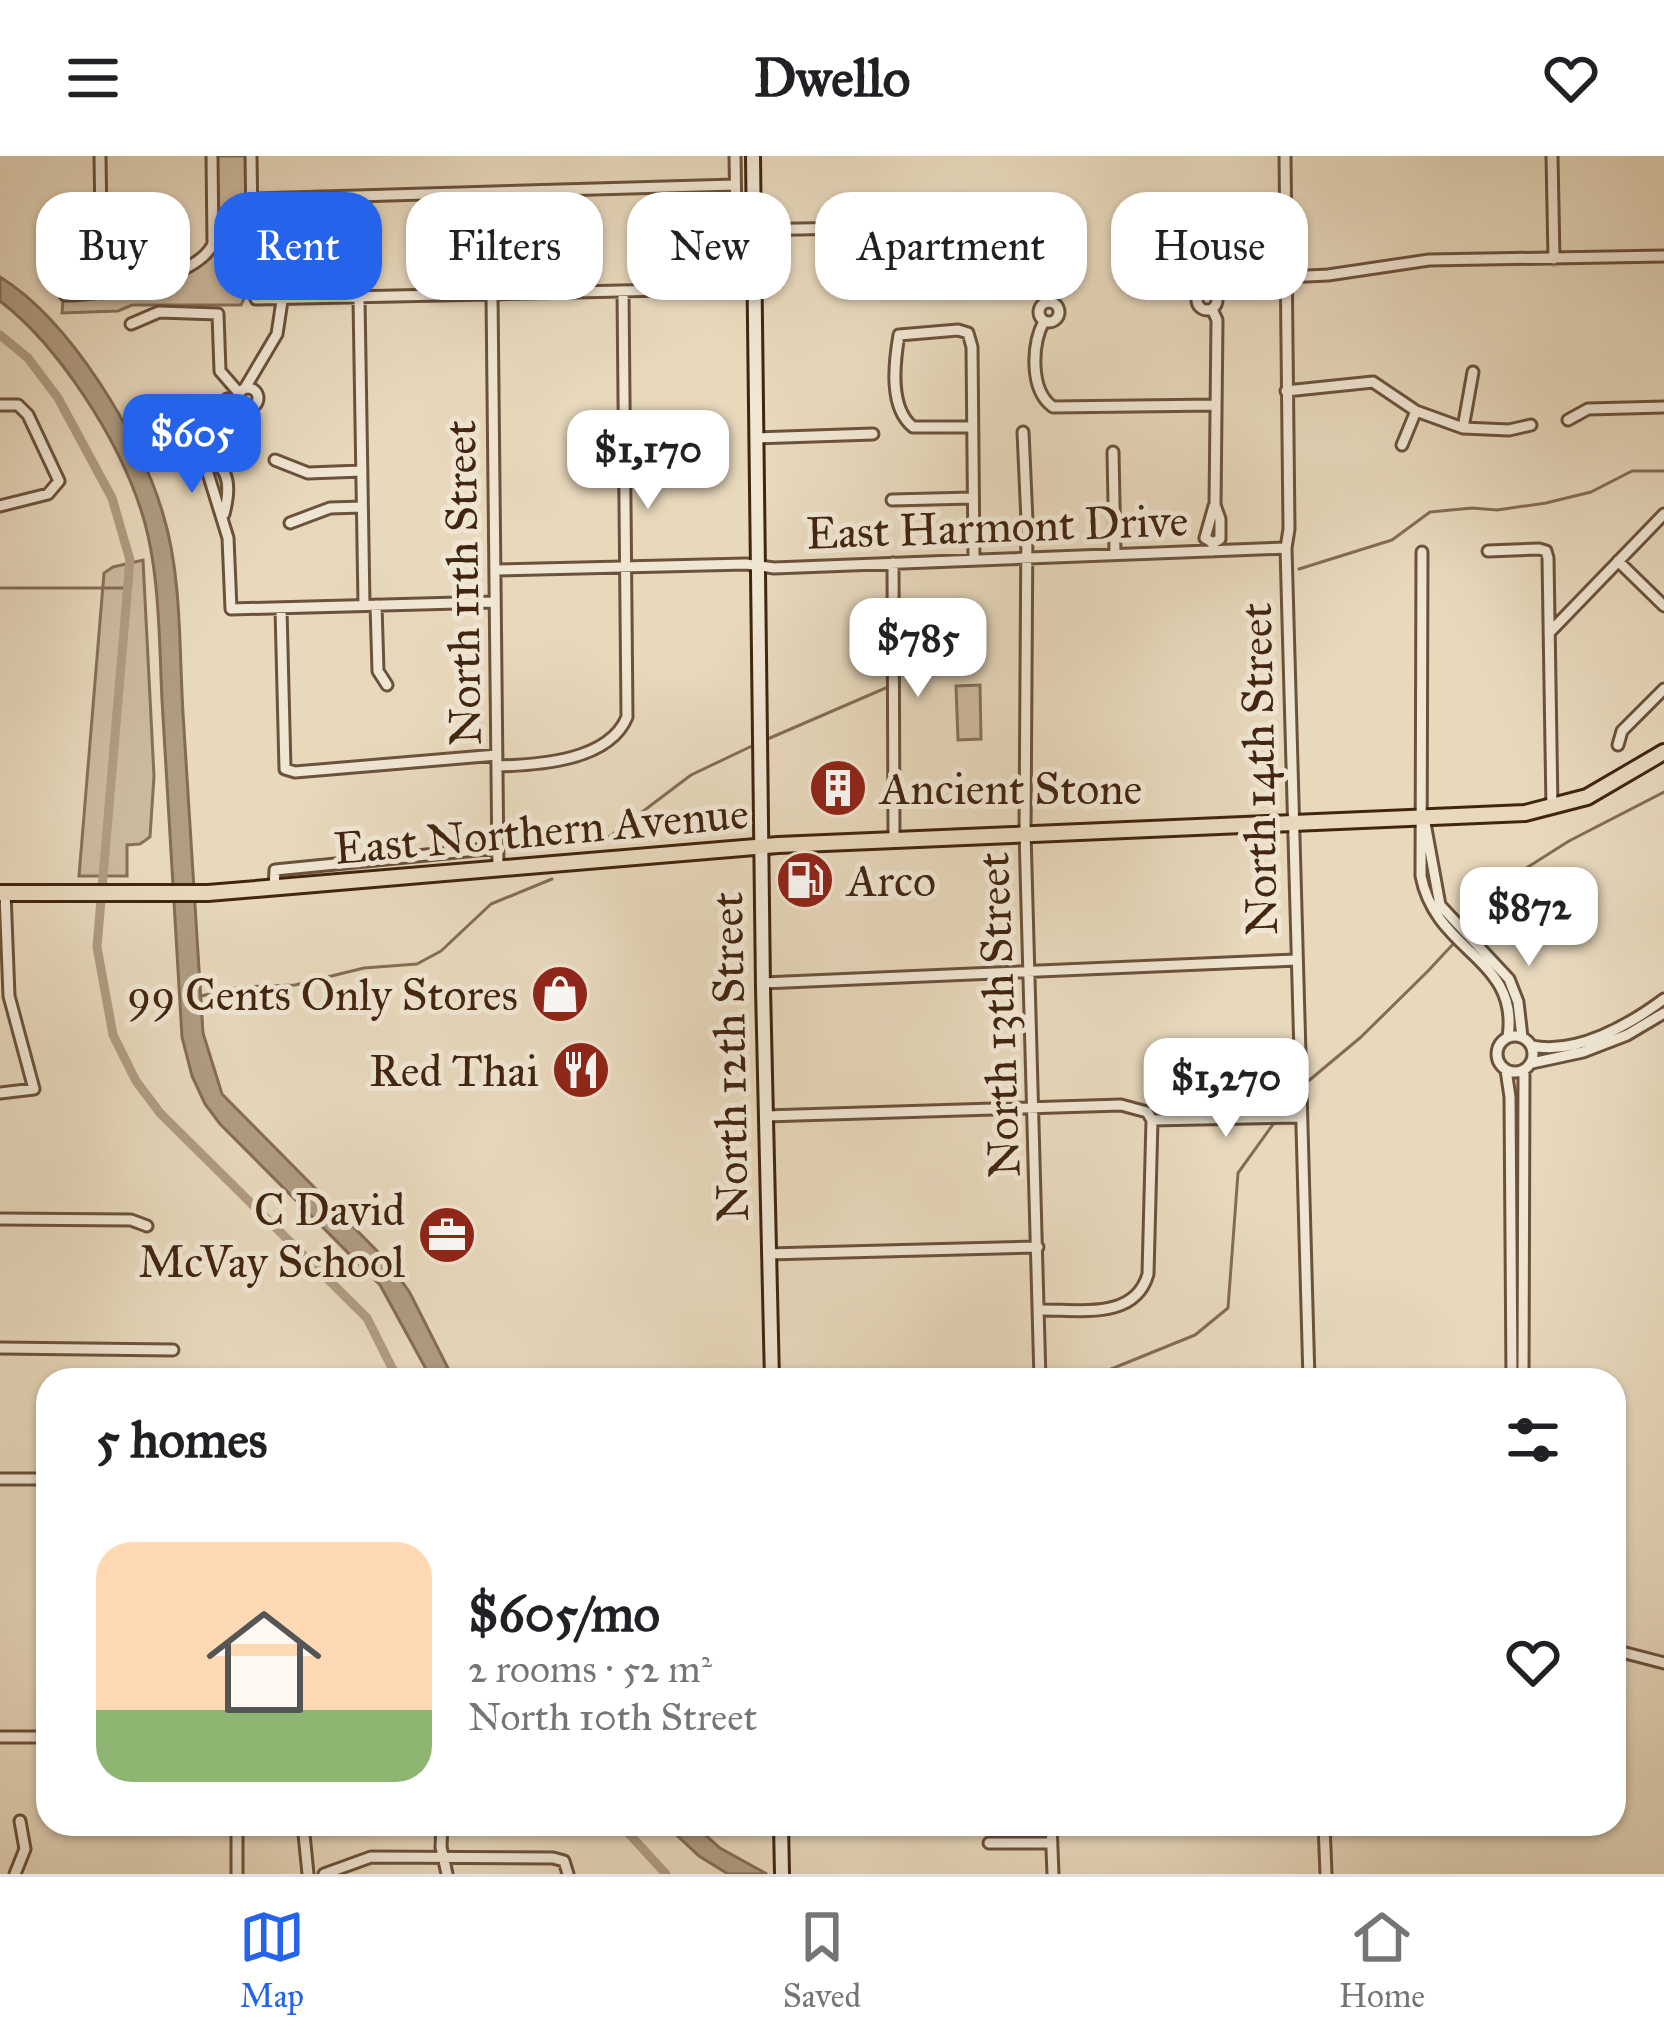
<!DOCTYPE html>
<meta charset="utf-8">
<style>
body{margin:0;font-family:"IM FELL Great Primer",serif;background:#f6f6f6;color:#202124;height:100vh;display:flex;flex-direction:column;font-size:45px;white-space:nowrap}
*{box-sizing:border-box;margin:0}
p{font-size:39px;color:#757577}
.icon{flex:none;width:66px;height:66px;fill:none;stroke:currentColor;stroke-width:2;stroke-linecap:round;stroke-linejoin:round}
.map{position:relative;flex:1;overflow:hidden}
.details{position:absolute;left:36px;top:1212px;width:1590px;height:468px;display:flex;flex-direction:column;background:#fff;border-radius:36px;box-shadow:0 3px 9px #0004}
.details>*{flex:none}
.banner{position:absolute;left:36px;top:36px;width:1593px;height:108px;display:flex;gap:24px}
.price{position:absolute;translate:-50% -102px;padding:0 27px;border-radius:24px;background:#fff;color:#222;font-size:39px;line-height:78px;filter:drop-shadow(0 3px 6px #0008)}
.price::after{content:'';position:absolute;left:50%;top:72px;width:36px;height:27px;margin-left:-18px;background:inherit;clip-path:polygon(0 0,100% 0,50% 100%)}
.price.selected{background:#2563eb;color:#fff}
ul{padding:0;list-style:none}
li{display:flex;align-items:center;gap:36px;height:300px;padding:0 60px}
li span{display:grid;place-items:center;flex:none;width:336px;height:240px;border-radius:36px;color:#555}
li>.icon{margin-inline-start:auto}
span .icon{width:144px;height:144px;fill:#fffc;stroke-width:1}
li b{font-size:51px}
h2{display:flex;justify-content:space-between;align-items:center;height:144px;padding:0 60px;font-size:51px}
.tag{padding:0 42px;border-radius:36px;background:#fff;box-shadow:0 3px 9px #0004;font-size:42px;line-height:108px}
.tag.selected{background:#2563eb;color:#fff}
header{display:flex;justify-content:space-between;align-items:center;height:156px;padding:0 60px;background:#fff;font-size:54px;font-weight:800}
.tab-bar{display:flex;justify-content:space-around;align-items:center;height:168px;border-top:3px solid #e0e0e0;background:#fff;font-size:33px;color:#757577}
.tab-bar a{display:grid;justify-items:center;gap:6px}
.tab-bar .selected{color:#2563eb}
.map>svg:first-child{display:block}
.green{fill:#ccba9f;stroke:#877057;stroke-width:3}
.water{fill:#b09c82;stroke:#846c54;stroke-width:3}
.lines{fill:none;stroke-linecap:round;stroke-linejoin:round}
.stream{stroke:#846c54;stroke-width:3}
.canal{stroke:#b09c82;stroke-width:9}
.street-casing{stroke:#6c523a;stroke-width:15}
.secondary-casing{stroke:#42250f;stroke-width:18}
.primary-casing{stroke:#42250f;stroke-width:20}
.street{stroke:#f0e6d4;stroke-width:9}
.secondary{stroke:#f0e6d4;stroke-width:12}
.primary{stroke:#e8d9bd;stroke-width:14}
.labels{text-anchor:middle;stroke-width:10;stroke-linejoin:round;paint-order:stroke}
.street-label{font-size:45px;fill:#42250f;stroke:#f0e6d4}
.poi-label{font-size:45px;fill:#42250f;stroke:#f0e6d4;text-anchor:end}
</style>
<header><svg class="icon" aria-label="menu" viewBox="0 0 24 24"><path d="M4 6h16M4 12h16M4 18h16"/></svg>Dwello<svg class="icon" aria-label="heart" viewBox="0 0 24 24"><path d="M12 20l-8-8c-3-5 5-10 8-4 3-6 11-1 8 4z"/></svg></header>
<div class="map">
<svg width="1664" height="1718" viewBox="0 0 1664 1718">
<rect width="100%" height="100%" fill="#e8d9bd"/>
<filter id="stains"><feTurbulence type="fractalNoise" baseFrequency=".00167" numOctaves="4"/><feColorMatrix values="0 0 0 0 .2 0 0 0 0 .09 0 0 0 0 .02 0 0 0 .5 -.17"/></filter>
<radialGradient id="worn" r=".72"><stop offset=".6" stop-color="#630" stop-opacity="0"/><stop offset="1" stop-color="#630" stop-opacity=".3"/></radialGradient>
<path class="green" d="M 216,0 L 246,0 L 247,137 L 241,149 L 132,149 L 118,155 L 62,157 L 63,145 C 98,142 210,127 217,87 C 221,60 216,27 216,0 Z
M 143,404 L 154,620 L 150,681 L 140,688 L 127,689 L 127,720 L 79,720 L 104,417 L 113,411 Z
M 980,529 L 981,583 L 958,584 L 956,530 Z"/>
<path class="water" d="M 0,121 C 70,164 140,279 163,358 C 182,420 179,493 183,557 C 189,664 197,770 203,877 L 222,938 L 389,1107 L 410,1137 L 454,1224 L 432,1224 L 380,1129 L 220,968 L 205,948 L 192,920 L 182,881 C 176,768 169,656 162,544 C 159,483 160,412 141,354 C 118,283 59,190 0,145 Z
M 665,1668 L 693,1668 L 720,1692 L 767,1718 L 728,1718 L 699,1700 Z"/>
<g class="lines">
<path class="stream" d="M 1299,413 L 1392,384 L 1430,356 L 1472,352 L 1497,354 L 1546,347 L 1591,336 L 1632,315 L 1664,315
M 0,432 L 128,432
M 763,585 L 888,531
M 605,684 L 691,619 L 754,589
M 201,840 L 240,831 L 295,829 L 364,812 L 417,808 L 441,795 L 491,748 L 552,723
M 1306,927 L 1361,881 L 1428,815 L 1520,716 L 1569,685 L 1664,636
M 1285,956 L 1297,939
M 1084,1224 L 1195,1179 L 1228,1152 L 1238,1017 L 1274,967"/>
<path class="canal" d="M 0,179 L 28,202 L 58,242 L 112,342 L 130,404 L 97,791 L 113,879 L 136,925 L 160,957 L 367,1162 L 398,1224
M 620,1668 L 666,1718"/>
<defs>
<path id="street" d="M 100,0 L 102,137
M 251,0 L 253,135 L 256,143 L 755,132
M 735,0 L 737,132
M 1285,0 L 1289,373 L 1286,392 L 1309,1224
M 1552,0 L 1554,103
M 252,43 L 735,29
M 754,74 L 950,70
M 1286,121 L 1328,119 L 1429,104 L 1664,100
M1197 144a10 10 0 1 1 20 0a10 10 0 1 1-20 0Z
M 65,139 C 103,139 196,123 213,88 L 212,0
M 492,139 L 498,713
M 359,143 L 364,449
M1039 156a10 10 0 1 1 20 0a10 10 0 1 1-20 0Z
M 1212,153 L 1217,164 L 1215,349 L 1220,363 L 1220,383 L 1213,387 L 1213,395
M 1044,165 C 1032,188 1029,234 1053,251 L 1216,249
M 131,168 L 159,156 L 218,158 L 220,215 L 239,237
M238 242a10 10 0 1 1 20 0a10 10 0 1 1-20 0Z
M 245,232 L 277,178 L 282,145
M 1286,235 L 1373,226 L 1416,255 L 1463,272 L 1509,274 L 1531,269
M 0,249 L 18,249 L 28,259 L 59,325 L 48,338 L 0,350
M182 273a10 10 0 1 1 20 0a10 10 0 1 1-20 0Z
M 1568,264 L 1588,253 L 1664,251
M 200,267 L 227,243 L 238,242
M 972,271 L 913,271 C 889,252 894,208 899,179 L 958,174 L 968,177 L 972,191 L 974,404
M 1463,272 L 1473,216
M 1023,276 L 1027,365 L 1025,676 L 1040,1224
M 197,282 L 228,382 L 231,453 L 495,446
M 757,282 L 873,278
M 1402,289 L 1416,255
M 1113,296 L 1115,398
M 205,302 C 232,310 230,335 224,358
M 275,304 L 308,317 L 362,315
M 892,344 L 972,342
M 290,367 L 330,352 L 362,351
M 1213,387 L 1205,382 L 1214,350
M 1488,395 L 1539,393 L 1546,395 L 1548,402 L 1552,652
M 1422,396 L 1421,720 C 1436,797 1520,802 1508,881
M 1618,405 L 1664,450
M 893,407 L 894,683
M 495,414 L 746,408 L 774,412 L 1286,392
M 376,449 L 378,515 L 387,529
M 281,453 L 285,613 L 295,616 L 497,599
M 1549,477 L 1664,358
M 1618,589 L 1622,575 L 1664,533
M 498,610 C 538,609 609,605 627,561 L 623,136
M 1425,667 L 1440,749 L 1509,823 L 1518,846 L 1522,881
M 274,733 L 275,714 L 497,692
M 763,827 L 1296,804
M1497 898a18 18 0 1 1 36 0a18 18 0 1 1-36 0Z
M 1532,890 C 1577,899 1629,869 1664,843
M 1532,907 L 1583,896 L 1627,879 L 1664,857
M 1506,914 L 1510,941 L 1512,1224
M 0,937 L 34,933 L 9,840 L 5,737
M 765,960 L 1121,949 L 1147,956 L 1152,964 L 1148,1118 C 1135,1165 1078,1153 1039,1154
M 1152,964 L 1300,961
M 0,1063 L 131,1064 L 147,1070
M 768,1098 L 1038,1091
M 0,1192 L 173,1194
M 1523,1224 L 1524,914
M 0,1323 L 48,1323
M 1614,1494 L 1664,1507
M 0,1581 L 48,1581
M 237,1668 L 237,1718
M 303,1668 L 308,1718
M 442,1668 L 441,1691 L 447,1718
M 1051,1668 L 1053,1718
M 1324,1668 L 1326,1718
M 989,1687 L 1052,1687
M 15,1718 L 25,1693 L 20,1665
M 324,1718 L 371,1701 L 553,1702 L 564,1705 L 568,1718"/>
<path id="secondary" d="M 753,0 L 763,832 L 772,1224
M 781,1668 L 782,1718"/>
<path id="primary" d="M 0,737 L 208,737 L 778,689 L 1525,657 L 1587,641 L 1664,596"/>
</defs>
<use href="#street" class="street-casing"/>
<use href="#secondary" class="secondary-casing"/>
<use href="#primary" class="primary-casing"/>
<use href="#street" class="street"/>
<use href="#secondary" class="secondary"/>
<use href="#primary" class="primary"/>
</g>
<defs>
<symbol id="building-disc" viewBox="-11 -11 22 22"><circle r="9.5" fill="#8f2418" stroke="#f0e6d4"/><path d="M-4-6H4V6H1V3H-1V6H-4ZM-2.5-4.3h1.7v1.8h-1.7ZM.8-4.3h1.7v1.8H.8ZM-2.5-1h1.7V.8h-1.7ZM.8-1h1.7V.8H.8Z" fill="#fff"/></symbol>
<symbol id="fuel-disc" viewBox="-11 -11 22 22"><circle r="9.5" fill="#8f2418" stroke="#f0e6d4"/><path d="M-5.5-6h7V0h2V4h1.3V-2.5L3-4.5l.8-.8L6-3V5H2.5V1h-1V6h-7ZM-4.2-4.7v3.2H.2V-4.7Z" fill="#fff"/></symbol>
<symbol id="shop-disc" viewBox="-11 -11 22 22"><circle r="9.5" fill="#8f2418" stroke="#f0e6d4"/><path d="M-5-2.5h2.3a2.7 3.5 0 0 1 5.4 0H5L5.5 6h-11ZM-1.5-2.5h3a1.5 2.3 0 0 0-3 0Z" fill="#fff"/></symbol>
<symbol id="restaurant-disc" viewBox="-11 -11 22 22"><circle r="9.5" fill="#8f2418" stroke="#f0e6d4"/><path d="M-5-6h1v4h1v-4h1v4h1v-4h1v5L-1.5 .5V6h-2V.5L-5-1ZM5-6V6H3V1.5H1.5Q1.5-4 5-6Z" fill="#fff"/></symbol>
<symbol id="office-disc" viewBox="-11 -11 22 22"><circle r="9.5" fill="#8f2418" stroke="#f0e6d4"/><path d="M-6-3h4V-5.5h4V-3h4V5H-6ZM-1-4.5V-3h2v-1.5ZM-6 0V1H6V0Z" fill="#fff"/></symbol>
</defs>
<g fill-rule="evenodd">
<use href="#building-disc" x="805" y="599" width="66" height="66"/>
<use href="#fuel-disc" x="772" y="691" width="66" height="66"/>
<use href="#shop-disc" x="527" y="805" width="66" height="66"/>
<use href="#restaurant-disc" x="548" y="881" width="66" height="66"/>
<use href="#office-disc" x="414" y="1046" width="66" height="66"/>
</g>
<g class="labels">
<g class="street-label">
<text transform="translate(997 370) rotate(-2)" y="16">East Harmont Drive</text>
<text transform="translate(462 427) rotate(-91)" y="16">North 11th Street</text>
<text transform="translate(1258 613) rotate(-91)" y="16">North 14th Street</text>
<text transform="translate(541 674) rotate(-5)" y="16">East Northern Avenue</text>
<text transform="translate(998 859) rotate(-92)" y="16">North 13th Street</text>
<text transform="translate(729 901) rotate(-91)" y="16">North 12th Street</text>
</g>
<g class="poi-label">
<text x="880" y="648" text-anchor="start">Ancient Stone</text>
<text x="847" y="740" text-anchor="start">Arco</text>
<text x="518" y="854">99 Cents Only Stores</text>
<text x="539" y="930">Red Thai</text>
<text x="405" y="1069">C David<tspan x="405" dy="52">McVay School</tspan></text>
</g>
</g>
<rect width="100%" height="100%" filter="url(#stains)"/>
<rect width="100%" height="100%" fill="url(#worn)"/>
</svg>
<b class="price selected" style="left:192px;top:340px">$605</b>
<b class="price" style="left:648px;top:356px">$1,170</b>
<b class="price" style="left:918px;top:544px">$785</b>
<b class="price" style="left:1529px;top:813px">$872</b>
<b class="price" style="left:1226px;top:984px">$1,270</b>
<div class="banner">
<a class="tag">Buy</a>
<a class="tag selected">Rent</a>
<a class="tag">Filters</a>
<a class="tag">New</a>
<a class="tag">Apartment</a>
<a class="tag">House</a>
</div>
<section class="details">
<h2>5 homes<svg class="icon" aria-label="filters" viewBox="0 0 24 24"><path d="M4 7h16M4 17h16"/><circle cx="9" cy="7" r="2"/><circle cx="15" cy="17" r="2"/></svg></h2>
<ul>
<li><span style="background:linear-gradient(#ffd9b3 70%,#8fb573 0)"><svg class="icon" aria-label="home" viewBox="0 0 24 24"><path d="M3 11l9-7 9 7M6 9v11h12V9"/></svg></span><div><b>$605/mo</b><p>2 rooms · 52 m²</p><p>North 10th Street</p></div><svg class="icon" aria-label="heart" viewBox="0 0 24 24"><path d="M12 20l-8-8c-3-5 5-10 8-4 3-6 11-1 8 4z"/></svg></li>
</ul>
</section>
</div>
<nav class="tab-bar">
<a class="selected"><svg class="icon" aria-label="map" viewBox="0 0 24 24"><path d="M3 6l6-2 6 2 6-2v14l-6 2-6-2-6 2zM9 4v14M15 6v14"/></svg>Map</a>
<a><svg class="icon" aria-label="saved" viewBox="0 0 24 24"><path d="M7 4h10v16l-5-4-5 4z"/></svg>Saved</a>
<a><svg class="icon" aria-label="home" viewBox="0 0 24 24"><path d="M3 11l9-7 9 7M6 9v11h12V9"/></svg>Home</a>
</nav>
